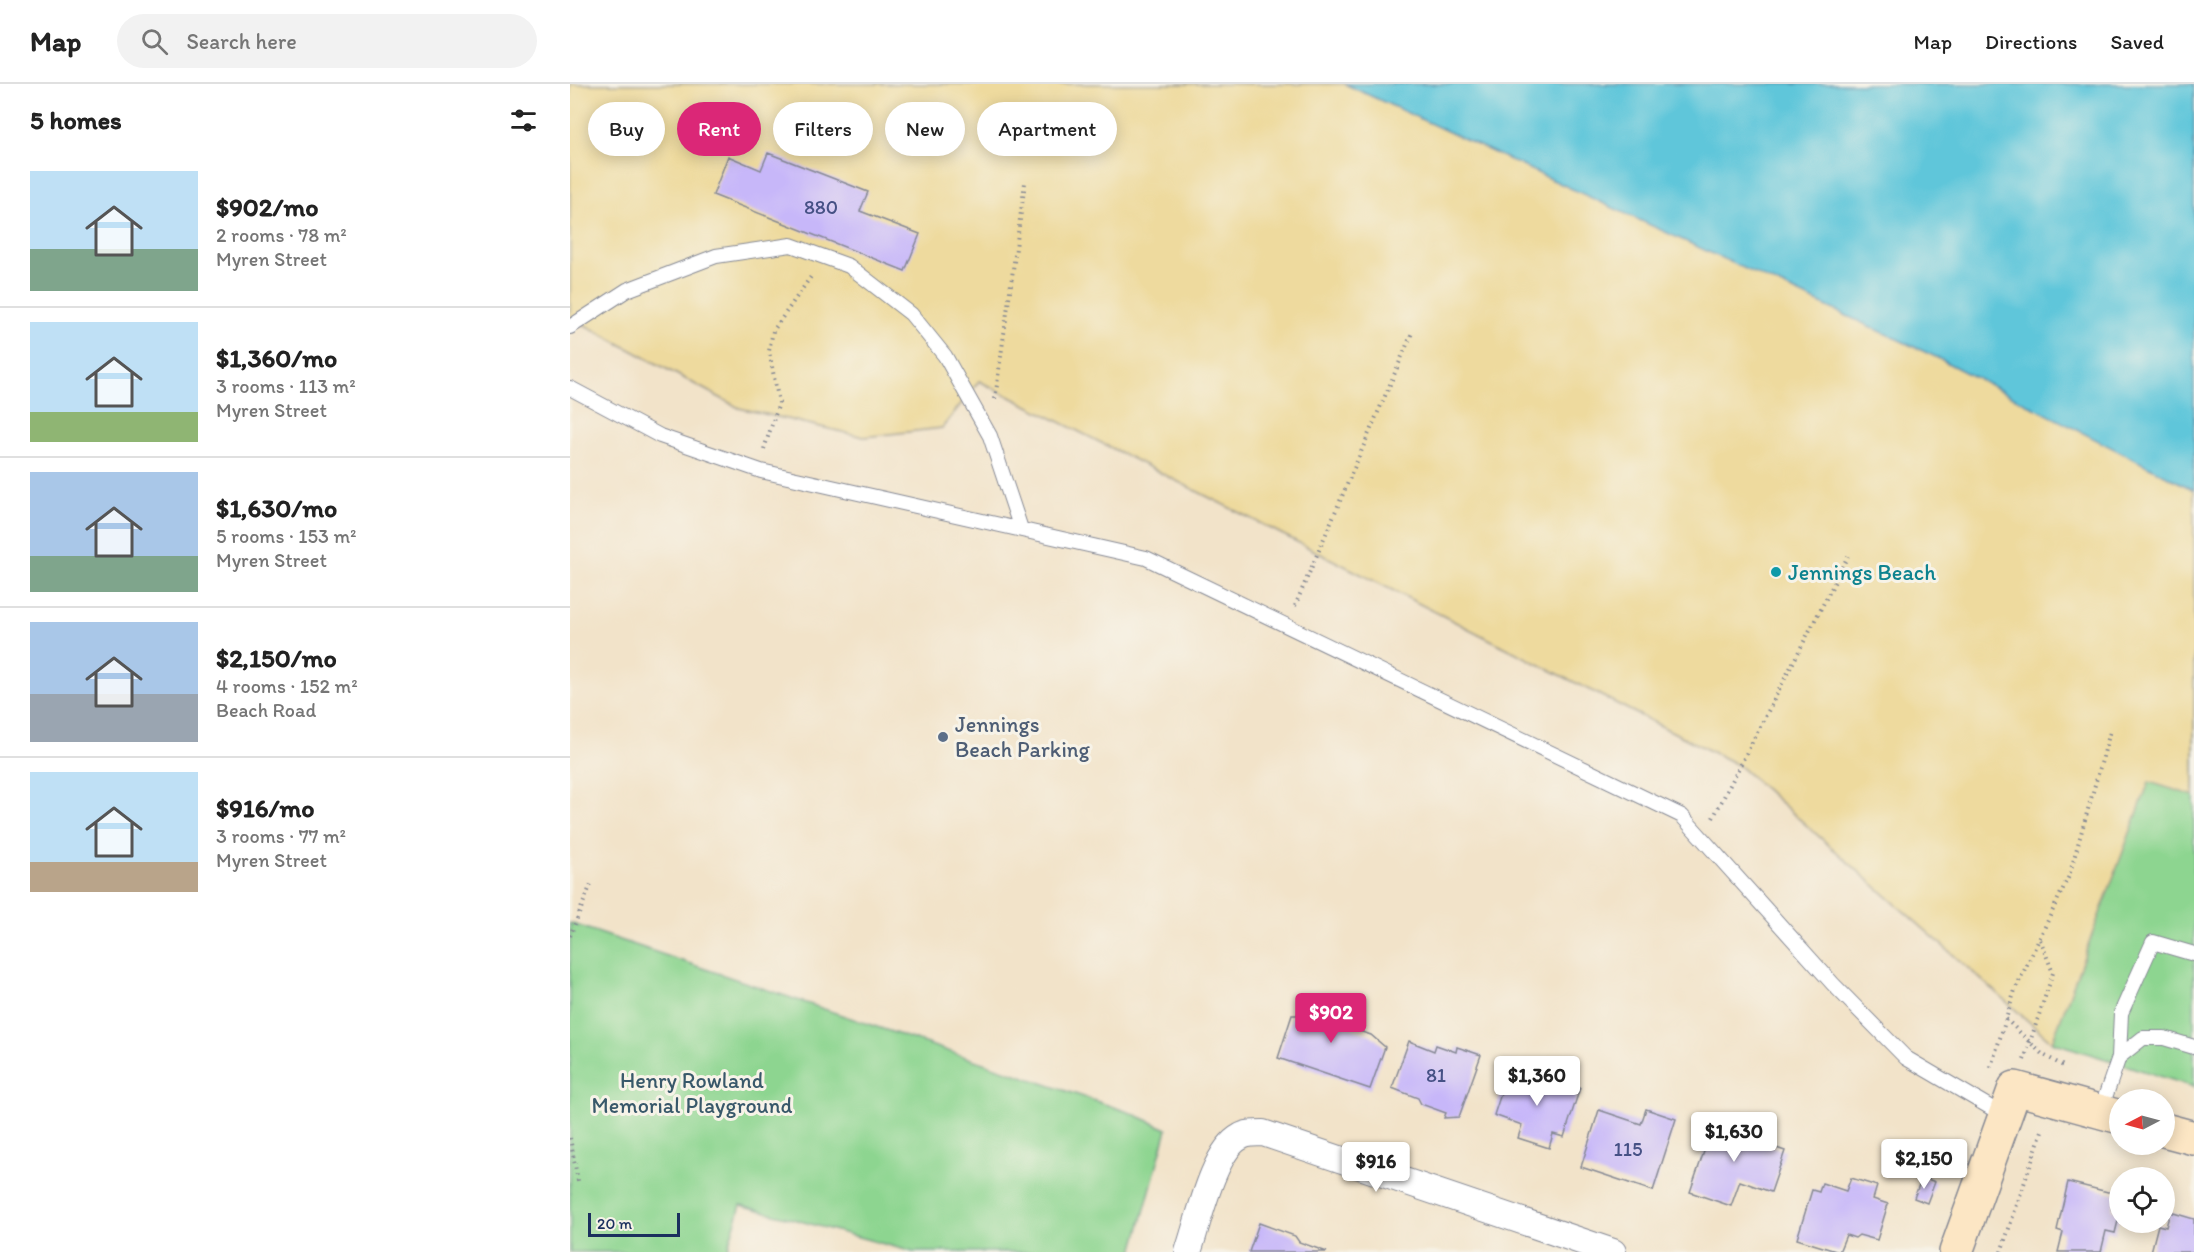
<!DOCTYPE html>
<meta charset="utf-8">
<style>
body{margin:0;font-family:Itim,sans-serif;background:#f2f2f2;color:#222;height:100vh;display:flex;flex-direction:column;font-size:22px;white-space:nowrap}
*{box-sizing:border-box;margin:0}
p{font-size:20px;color:#767676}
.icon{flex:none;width:33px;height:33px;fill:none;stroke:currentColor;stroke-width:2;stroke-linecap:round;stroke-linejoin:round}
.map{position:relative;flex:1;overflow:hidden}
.sheet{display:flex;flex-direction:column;background:#fff;width:570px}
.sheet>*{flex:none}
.hud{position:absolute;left:18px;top:18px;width:570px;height:54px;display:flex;gap:12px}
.needle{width:39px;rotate:264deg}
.buttons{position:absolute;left:1539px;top:1005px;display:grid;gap:12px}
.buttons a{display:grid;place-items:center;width:66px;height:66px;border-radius:50%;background:#fff;box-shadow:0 3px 15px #0003;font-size:30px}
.scale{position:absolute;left:18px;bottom:15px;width:92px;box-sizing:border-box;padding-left:6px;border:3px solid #1b2f5e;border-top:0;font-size:16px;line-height:21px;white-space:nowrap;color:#1b2f5e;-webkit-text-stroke:4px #f7f3e8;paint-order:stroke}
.price{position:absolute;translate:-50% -51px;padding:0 14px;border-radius:6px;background:#fff;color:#222;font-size:20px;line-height:39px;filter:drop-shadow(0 2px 3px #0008)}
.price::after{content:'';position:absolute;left:50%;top:36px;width:18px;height:14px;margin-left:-9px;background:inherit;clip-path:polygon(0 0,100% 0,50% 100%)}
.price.selected{background:#db2777;color:#fff}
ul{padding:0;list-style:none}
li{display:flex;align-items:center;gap:18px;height:150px;padding:0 30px}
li+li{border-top:2px solid #e0e0e0}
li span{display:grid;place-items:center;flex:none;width:168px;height:120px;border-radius:0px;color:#555}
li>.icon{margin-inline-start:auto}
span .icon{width:72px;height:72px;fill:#fffc;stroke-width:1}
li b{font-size:26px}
h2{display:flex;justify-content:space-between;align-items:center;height:72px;padding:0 30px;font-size:26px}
.pill{padding:0 21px;border-radius:27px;background:#fff;box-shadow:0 3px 15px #0003;font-size:21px;line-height:54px}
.pill.selected{background:#db2777;color:#fff}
header{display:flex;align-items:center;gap:36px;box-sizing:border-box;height:84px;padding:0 30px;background:#fff;border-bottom:2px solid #e0e0e0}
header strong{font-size:28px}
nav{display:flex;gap:33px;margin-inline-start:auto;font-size:21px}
.search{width:420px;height:54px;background:#f2f2f2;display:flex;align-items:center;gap:15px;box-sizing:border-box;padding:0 21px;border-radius:33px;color:#767676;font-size:22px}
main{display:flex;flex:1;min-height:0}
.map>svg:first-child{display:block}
.green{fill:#8dd590;stroke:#548277;stroke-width:1.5}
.sand{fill:#eeda9e;stroke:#84847e;stroke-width:1.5}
.water{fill:#5ec6da;stroke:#3c7a9c;stroke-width:1.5}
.building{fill:#c7b7f9}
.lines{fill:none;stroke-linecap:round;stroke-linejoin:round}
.lane-casing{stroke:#868994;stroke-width:16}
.street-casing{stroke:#868994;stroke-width:28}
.secondary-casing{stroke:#868994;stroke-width:36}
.path{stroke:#868994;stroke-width:4;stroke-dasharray:1.5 4.5;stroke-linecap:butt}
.lane{stroke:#fff;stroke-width:14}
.street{stroke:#fff;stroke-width:26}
.secondary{stroke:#fce6c4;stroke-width:33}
.culture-dot{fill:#0f9aa8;stroke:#f7f3e8;stroke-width:2}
.service-dot{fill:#5c6f8a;stroke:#f7f3e8;stroke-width:2}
.labels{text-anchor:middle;stroke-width:6;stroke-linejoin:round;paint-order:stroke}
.number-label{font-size:20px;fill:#465185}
.culture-label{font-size:22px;fill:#0d838f;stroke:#f7f3e8;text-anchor:start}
.service-label{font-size:22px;fill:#4e5e75;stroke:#f7f3e8;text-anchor:start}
.park-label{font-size:22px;fill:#38586a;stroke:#f7f3e8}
</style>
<header>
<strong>Map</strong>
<div class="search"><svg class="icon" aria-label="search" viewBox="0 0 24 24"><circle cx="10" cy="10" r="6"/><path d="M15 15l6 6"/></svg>Search here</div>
<nav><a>Map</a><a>Directions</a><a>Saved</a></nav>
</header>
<main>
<section class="sheet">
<h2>5 homes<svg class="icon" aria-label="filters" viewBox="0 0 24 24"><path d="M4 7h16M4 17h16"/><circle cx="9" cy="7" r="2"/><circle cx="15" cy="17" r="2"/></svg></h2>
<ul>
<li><span style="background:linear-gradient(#bfe0f5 65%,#7fa58c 0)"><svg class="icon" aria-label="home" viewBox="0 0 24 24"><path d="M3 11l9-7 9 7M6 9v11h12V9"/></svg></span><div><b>$902/mo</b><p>2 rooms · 78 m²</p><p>Myren Street</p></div></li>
<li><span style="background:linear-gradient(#bfe0f5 75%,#8fb573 0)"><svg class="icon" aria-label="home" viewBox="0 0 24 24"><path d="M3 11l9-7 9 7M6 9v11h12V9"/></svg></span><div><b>$1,360/mo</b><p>3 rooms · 113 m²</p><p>Myren Street</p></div></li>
<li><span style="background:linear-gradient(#a9c7e8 70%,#7fa58c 0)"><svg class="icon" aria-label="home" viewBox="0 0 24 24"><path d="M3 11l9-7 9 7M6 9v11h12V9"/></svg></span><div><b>$1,630/mo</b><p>5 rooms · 153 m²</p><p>Myren Street</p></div></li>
<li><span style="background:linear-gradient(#a9c7e8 60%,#9aa5b1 0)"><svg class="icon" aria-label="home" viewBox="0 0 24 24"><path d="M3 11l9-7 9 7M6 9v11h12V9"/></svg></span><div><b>$2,150/mo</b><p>4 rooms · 152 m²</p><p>Beach Road</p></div></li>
<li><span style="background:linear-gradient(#bfe0f5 75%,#b9a48a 0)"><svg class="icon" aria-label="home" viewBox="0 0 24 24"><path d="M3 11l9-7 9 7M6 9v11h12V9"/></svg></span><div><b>$916/mo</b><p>3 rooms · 77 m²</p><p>Myren Street</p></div></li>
</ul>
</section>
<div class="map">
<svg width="1624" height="1168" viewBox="0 0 1624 1168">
<rect width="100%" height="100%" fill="#f7f3e8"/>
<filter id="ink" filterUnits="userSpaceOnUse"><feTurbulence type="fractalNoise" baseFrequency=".0167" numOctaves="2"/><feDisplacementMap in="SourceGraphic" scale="12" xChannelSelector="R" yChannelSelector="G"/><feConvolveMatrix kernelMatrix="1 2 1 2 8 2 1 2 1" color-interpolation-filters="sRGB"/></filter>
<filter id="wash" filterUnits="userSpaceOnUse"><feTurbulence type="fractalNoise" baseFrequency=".008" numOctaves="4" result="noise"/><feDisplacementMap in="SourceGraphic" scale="24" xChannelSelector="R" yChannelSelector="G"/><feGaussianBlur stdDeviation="1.35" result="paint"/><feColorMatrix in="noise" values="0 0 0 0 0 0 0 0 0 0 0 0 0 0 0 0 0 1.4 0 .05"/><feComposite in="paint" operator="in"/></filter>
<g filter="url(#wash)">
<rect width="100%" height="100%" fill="#f2e3c9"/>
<path class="green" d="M 1624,571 L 1624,1003 L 1482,958 Z
M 0,839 L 561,1029 L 597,1045 L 563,1168 L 343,1168 L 171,1121 L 156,1168 L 0,1168 Z"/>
<path class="sand" d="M 0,0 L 775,0 L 1364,272 L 1624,406 L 1624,712 L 1579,698 L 1482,958 L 1168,681 L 409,297 L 372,344 L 294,353 L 169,324 L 0,233 Z"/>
<path class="water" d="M 775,0 L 1624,0 L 1624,406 L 1364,272 Z"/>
<g id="blocks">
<path class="building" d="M 198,69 L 298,108 L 290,127 L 350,150 L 335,187 L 143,111 L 158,72 L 191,86 Z
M 743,912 L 778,923 L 772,941 L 801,951 L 815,963 L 800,1005 L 708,974 L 722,931 L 727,931 L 732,920 L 739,922 Z
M 839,957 L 864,967 L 866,961 L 886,968 L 887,963 L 911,971 L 889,1033 L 874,1034 L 876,1029 L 851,1020 L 848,1014 L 822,1004 Z
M 939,985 L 986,1001 L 987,997 L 1010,1004 L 994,1053 L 983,1050 L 979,1064 L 948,1054 L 952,1041 L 924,1031 Z
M 1076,1025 L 1106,1035 L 1083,1107 L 1011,1083 L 1029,1026 L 1071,1040 Z
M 1147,1030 L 1173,1039 L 1169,1051 L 1215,1067 L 1201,1108 L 1170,1097 L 1161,1122 L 1120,1108 Z
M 1352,1093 L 1365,1098 L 1357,1119 L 1344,1114 Z
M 1281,1094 L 1307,1102 L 1303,1115 L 1318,1120 L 1307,1156 L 1289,1151 L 1285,1154 L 1276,1151 L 1269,1168 L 1227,1155 L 1242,1106 L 1249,1108 L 1252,1099 L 1276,1107 Z
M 1498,1098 L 1546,1110 L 1542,1125 L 1550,1129 L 1545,1149 L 1536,1147 L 1531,1168 L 1488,1168 L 1493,1148 L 1487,1146 Z
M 1600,1128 L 1624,1135 L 1624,1168 L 1581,1168 L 1588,1141 L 1596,1143 Z
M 689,1139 L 725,1152 L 729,1158 L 757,1168 L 679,1168 Z"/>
</g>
</g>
<g filter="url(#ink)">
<use href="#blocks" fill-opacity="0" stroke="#868994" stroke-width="1.5"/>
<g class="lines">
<defs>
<path id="lane" d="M 0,243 L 57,206 L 146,172 L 221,161 L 279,182 L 341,230 L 375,272 L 420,352 L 451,445
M 0,304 L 90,352 L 191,387 L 576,474 L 1112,732 L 1263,900 L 1336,974 L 1435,1032
M 1549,973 L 1573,954 L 1594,954 L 1624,963
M 1530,1028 L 1549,973 L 1551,929 L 1583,858 L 1624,870"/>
<path id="street" d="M 618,1168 C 628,1140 643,1067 670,1053 C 676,1049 685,1049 693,1049 L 1043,1168"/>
<path id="secondary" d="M 1594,1046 L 1624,1054
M 1386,1168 L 1445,1004 L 1550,1033"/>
</defs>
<use href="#lane" class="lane-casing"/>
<use href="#street" class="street-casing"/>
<use href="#secondary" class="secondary-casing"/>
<path class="path" d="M 425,315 L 455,99
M 194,365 L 209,319 L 199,267 L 203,247 L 242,191
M 725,522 L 842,249
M 1143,734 L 1278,472
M 0,852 L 21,800
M 1436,935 L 1472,970 L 1493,982
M 1454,976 L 1483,889 L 1470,855
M 1421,983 L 1445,906 L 1499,792 L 1540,648
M 0,1054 L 8,1097
M 1431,1168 L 1473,1044"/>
<use href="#lane" class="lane"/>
<use href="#street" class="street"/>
<use href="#secondary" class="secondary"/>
</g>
</g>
<circle class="culture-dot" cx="1206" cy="488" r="6"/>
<circle class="service-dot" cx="373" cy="653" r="6"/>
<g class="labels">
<g class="number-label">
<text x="251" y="130">880</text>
<text x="866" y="998">81</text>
<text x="1058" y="1072">115</text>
</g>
<g class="culture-label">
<text x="1218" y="496">Jennings Beach</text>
</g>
<g class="service-label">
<text x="385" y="648">Jennings<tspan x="385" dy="25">Beach Parking</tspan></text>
</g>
<g class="park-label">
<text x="122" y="1004">Henry Rowland<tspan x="122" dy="25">Memorial Playground</tspan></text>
</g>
</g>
</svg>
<div class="buttons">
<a><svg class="needle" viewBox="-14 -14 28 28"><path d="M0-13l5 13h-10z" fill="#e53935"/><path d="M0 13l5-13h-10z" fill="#767676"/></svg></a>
<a><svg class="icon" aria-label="locate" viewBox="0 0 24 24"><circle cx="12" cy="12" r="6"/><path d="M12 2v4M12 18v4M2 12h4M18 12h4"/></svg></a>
</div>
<div class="scale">20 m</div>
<b class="price selected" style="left:761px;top:960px">$902</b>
<b class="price" style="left:967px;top:1023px">$1,360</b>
<b class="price" style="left:1164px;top:1079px">$1,630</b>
<b class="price" style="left:1354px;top:1106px">$2,150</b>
<b class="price" style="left:806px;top:1109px">$916</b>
<div class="hud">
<a class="pill">Buy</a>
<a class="pill selected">Rent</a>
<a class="pill">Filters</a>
<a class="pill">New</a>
<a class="pill">Apartment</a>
</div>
</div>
</main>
